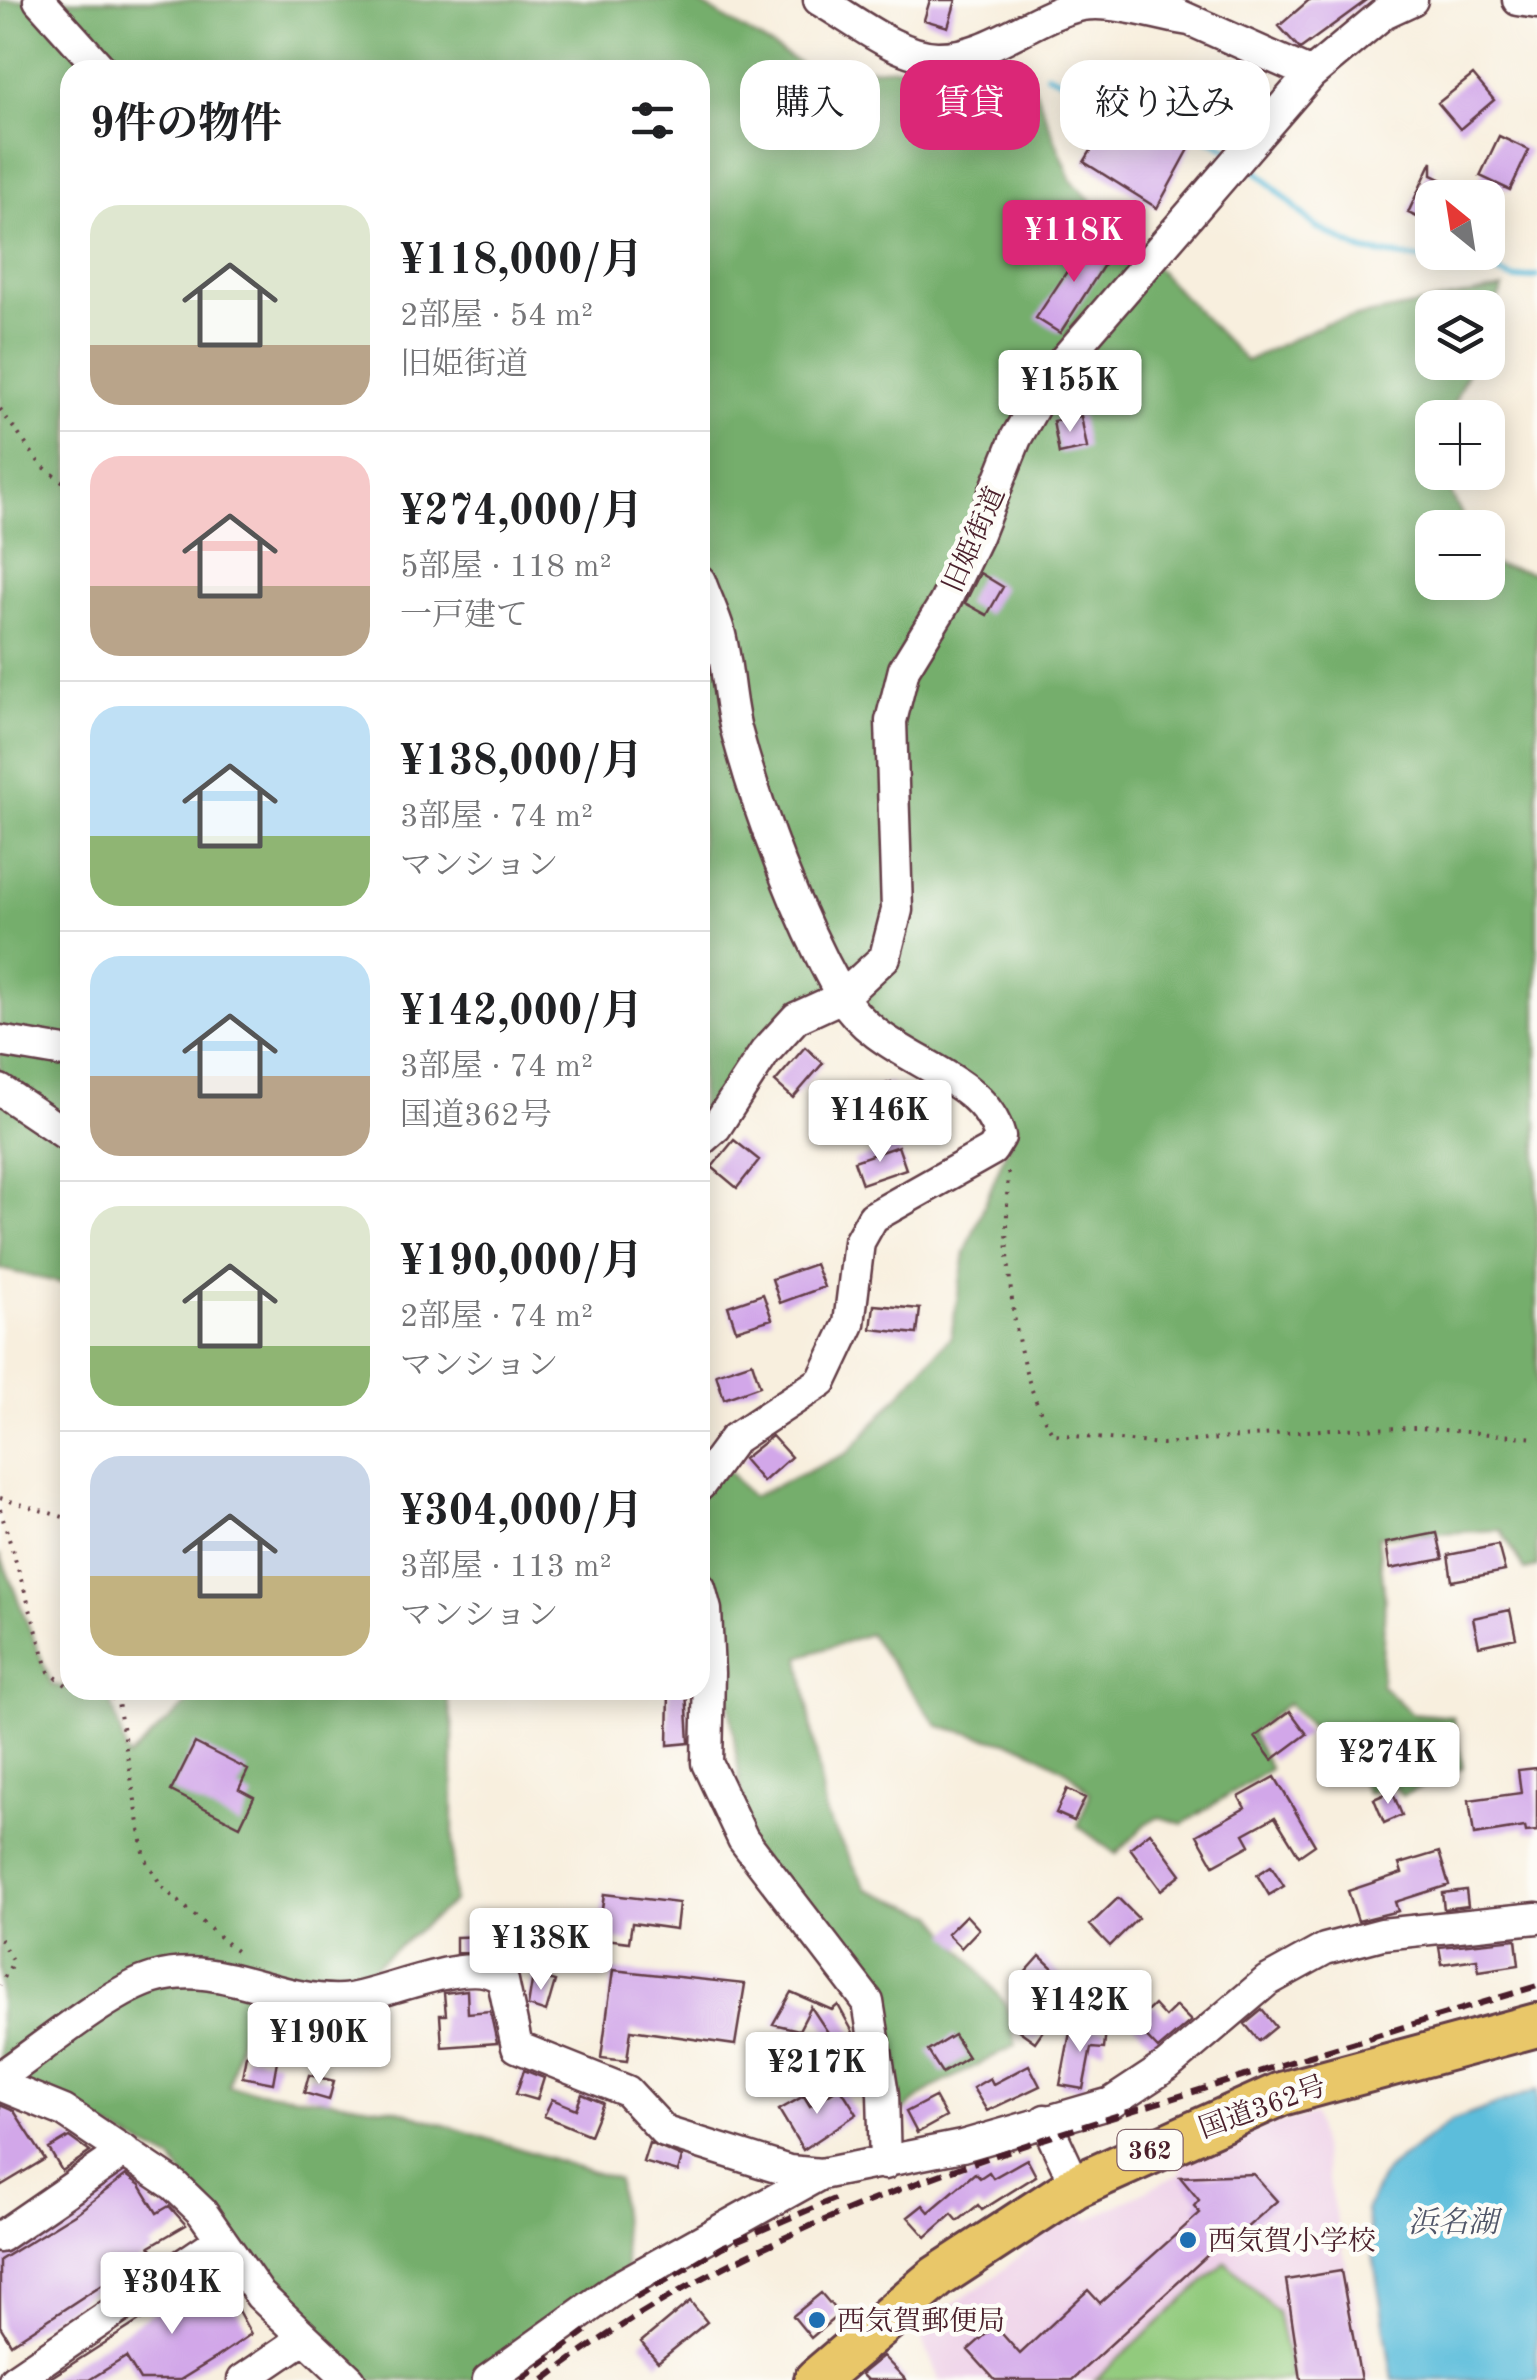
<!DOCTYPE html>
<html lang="ja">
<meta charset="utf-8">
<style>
body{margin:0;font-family:"Old Standard TT","Noto Serif JP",serif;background:#f6f6f6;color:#202124;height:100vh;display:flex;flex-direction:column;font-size:38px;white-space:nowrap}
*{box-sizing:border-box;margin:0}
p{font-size:32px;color:#757577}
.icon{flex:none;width:55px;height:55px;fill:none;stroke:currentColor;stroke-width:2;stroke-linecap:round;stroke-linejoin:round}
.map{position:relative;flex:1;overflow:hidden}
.drawer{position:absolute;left:60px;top:60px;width:650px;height:1640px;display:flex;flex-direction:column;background:#fff;border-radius:30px;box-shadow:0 5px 25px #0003}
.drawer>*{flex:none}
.top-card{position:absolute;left:740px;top:60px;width:645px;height:90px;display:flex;gap:20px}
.needle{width:65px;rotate:330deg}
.controls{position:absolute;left:1415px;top:180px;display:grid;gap:20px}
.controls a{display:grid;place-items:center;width:90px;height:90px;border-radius:20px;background:#fff;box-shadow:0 5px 25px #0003;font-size:50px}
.price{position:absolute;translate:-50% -85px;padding:0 22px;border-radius:10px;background:#fff;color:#222;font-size:32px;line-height:65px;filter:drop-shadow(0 2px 5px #0008)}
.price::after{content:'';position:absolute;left:50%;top:60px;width:30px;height:22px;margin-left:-15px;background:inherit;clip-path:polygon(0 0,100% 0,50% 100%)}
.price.active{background:#db2777;color:#fff}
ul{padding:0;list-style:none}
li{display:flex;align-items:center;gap:30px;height:250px;padding:0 30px}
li+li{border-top:2px solid #e0e0e0}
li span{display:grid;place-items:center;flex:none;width:280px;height:200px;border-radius:30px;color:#555}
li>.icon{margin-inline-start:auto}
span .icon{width:120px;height:120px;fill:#fffc;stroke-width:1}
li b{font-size:42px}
h2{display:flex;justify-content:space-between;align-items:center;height:120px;padding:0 30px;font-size:42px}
.chip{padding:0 35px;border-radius:30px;background:#fff;box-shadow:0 5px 25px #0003;font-size:35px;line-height:90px}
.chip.active{background:#db2777;color:#fff}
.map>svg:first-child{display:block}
.built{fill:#eed0e8}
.green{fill:#92ca7d;stroke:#6e7454;stroke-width:2.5}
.forest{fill:#75ae6c;stroke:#60664c;stroke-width:2.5}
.water{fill:#5cbddb;stroke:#536e83;stroke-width:2.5}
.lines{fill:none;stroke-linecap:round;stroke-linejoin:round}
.stream{stroke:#5cbddb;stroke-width:6}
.building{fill:#d2a7e9}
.minor-casing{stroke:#643e46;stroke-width:35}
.highway-casing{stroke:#643e46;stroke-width:48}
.path{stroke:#643e46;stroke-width:4;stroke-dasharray:2.5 8;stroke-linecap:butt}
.minor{stroke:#fff;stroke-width:30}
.highway{stroke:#e9c769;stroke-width:42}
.rail{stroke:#4a1f2b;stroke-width:6;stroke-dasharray:15 8;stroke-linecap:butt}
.path-bridge{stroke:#643e46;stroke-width:4;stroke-dasharray:2.5 8;stroke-linecap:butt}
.poi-dot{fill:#1f6fb2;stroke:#fdfcf7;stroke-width:4}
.labels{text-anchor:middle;stroke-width:9;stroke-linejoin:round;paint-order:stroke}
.shield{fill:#fdfcf7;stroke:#806168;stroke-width:2.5}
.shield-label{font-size:25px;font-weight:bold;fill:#4a1f2b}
.street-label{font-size:28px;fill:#4a1f2b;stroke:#fdfcf7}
.poi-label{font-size:28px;fill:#4a1f2b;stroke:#fdfcf7;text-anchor:start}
.water-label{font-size:30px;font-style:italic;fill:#505669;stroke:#fdfcf7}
</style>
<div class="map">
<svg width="1537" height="2380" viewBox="0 0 1537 2380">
<rect width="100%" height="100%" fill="#fdfcf7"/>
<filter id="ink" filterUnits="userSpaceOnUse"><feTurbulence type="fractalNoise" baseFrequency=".01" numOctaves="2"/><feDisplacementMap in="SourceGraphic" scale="20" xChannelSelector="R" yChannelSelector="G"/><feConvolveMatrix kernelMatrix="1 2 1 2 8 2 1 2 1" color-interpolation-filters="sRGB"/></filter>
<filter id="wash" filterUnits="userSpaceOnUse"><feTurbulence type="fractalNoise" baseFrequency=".0048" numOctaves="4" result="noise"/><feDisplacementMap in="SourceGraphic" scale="40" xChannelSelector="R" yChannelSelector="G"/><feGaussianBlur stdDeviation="2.25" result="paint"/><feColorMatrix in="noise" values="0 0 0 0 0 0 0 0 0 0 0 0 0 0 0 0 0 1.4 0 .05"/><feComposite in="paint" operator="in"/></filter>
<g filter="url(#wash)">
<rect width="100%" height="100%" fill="#f8efde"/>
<path class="built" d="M 1314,2115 L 1371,2380 L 939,2380 L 914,2320 L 953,2304 L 993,2278 L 1028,2249 L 1040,2232 L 1081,2209 L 1088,2220 L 1181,2173 L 1181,2160 L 1266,2126 Z"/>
<path class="green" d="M 1226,2262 L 1277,2312 L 1292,2380 L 1095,2380 Z"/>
<path class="forest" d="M 0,0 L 694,0 L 813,71 L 1024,62 L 1072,181 L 1246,361 L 1326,323 L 1503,288 L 1488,324 L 1488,308 L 1432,308 L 1432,362 L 1471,363 L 1448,417 L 1432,418 L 1432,472 L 1441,473 L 1468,527 L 1432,528 L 1432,582 L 1488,582 L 1488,564 L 1537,573 L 1537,1567 L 1525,1570 L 1501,1530 L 1378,1536 L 1385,1599 L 1381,1685 L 1411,1713 L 1453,1717 L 1463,1767 L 1402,1796 L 1393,1785 L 1367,1793 C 1351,1758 1313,1733 1288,1703 L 1251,1733 L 1270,1769 L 1183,1824 L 1159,1817 L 1145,1825 L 1116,1854 L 1078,1826 L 1090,1793 L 1069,1772 L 1023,1746 L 938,1726 L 869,1634 L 800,1657 L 826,1815 L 867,1889 L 935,1915 L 1006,2005 L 1016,2045 L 931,2089 L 894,2118 L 871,2000 L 749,1847 L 717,1614 L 700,1563 L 700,1494 L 723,1465 L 752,1497 L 848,1453 L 951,1336 L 965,1253 L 1011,1138 L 842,997 L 811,1011 L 700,1131 L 700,70 L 70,70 L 70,1285 L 0,1269 Z
M 0,1554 L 52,1685 L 109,1695 L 128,1758 L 202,1690 L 446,1690 L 453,1728 L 453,1902 L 363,1975 L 276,1989 L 251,1985 L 229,2087 L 395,2109 L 618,2180 L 627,2283 L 481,2380 L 358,2380 L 281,2317 L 173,2161 L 0,2073 Z"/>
<path class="water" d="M 1537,2090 L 1537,2380 L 1393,2380 L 1366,2210 L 1385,2171 L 1451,2121 Z"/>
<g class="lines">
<path class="stream" d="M 1047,74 L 1097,94 L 1132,98 L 1233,152
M 1247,162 L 1316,227 L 1363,251 L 1488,269 L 1516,279 L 1537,276"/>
</g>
<g id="blocks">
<path class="building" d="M 930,0 L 956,0 L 948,27 L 924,20 Z
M 1309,0 L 1367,0 L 1300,49 L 1279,26 Z
M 1473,75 L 1494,100 L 1460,129 L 1438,103 Z
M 1132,104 L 1162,139 L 1170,126 L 1194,140 L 1157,208 L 1084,162 L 1105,127 Z
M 1499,136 L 1529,150 L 1510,190 L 1480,176 Z
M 1432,161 L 1432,175 L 1480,198 L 1432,198 L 1432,224 L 1408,213 Z
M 1089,238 L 1113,251 L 1060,333 L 1036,318 Z
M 1081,416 L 1087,448 L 1059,454 L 1053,421 Z
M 980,573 L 1003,587 L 987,615 L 965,603 Z
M 805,1047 L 823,1063 L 793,1098 L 775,1082 Z
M 891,1082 L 899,1105 L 855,1120 L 847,1097 Z
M 734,1140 L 759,1160 L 737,1188 L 712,1167 Z
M 898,1146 L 906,1169 L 862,1184 L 854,1161 Z
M 815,1264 L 824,1287 L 780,1303 L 772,1279 Z
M 763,1294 L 772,1319 L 736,1330 L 728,1306 Z
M 874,1305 L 920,1309 L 917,1334 L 871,1329 Z
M 752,1362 L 760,1386 L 724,1399 L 716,1374 Z
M 772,1436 L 791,1457 L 763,1482 L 743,1459 Z
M 1437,1533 L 1443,1559 L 1390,1569 L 1386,1543 Z
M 1498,1545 L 1505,1571 L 1452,1581 L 1448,1555 Z
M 1510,1610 L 1516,1638 L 1479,1646 L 1473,1618 Z
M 669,1690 L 686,1690 L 689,1743 L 668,1745 Z
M 1290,1711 L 1307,1734 L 1272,1760 L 1255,1737 Z
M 195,1743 L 248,1770 L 239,1789 L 254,1797 L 240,1826 L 171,1791 Z
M 1537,1768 L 1537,1831 L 1526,1832 L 1525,1827 L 1474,1835 L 1469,1800 L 1521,1793 L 1518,1770 Z
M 1275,1777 L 1315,1845 L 1299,1856 L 1275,1817 L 1244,1834 L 1250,1845 L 1214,1865 L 1197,1835 L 1245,1808 L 1239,1797 Z
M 1067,1789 L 1085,1798 L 1074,1821 L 1056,1813 Z
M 1392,1791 L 1402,1815 L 1384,1823 L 1374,1799 Z
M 1150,1832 L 1181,1874 L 1161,1890 L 1130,1848 Z
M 1439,1852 L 1449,1885 L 1395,1902 L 1398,1911 L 1358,1921 L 1348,1891 L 1402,1873 L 1399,1864 Z
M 1271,1866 L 1284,1886 L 1269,1895 L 1257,1875 Z
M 1466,1890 L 1468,1906 L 1444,1909 L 1442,1893 Z
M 604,1894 L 679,1903 L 676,1929 L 632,1923 L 629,1942 L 598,1938 Z
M 1118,1898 L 1138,1918 L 1110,1946 L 1090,1925 Z
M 966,1915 L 979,1929 L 961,1948 L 947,1934 Z
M 491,1936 L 492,1954 L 456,1953 L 456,1937 Z
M 1516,1939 L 1519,1965 L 1479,1971 L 1477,1959 L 1442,1964 L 1439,1947 Z
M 1040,1956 L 1073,1987 L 1035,2042 L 1014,2027 L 1033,1999 L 1016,1983 Z
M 613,1970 L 745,1984 L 735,2045 L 631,2030 L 627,2061 L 601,2058 Z
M 533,1975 L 555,1981 L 546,2012 L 528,2006 Z
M 467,1990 L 468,2013 L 490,2011 L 497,2043 L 442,2047 L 440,2015 L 446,2015 L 444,1993 Z
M 791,1992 L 832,2010 L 838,2005 L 854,2034 L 837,2046 L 811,2007 L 799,2030 L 773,2024 Z
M 1154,2005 L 1165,2017 L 1176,2006 L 1191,2021 L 1158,2049 L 1134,2024 Z
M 1262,2010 L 1276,2027 L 1259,2041 L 1245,2024 Z
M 1071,2027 L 1106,2030 L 1104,2049 L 1091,2048 L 1083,2089 L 1060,2085 Z
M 954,2035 L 968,2057 L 942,2073 L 928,2051 Z
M 246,2055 L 277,2061 L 273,2083 L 242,2077 Z
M 1029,2065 L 1040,2086 L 987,2111 L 973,2088 L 990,2078 L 993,2084 Z
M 524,2070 L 544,2078 L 537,2100 L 516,2094 Z
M 309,2075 L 334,2081 L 329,2100 L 304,2093 Z
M 840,2087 L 857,2114 L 803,2150 L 779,2110 L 804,2096 L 810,2106 Z
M 582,2094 L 603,2103 L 590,2135 L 544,2116 L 552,2099 L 576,2109 Z
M 935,2097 L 946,2117 L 917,2133 L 906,2112 Z
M 0,2105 L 14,2111 L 45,2159 L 0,2186 Z
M 69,2137 L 90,2152 L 62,2171 L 49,2149 Z
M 649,2143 L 682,2157 L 678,2172 L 643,2162 Z
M 1027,2159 L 1036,2176 L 982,2210 L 978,2205 L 958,2221 L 952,2214 L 926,2237 L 908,2217 L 923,2205 L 929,2212 L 975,2173 L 980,2178 L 989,2172 L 993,2178 Z
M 1253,2174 L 1277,2201 L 1228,2244 L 1224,2240 L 1072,2380 L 995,2380 L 968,2350 L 995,2326 L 1020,2354 L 1088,2290 L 1100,2303 L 1200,2213 L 1194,2206 L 1199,2200 L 1180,2177 Z
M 126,2175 L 140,2185 L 157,2213 L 169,2206 L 186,2225 L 150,2246 L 153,2251 L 11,2344 L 0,2326 L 0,2260 L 78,2212 Z
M 214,2267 L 251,2334 L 219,2356 L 180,2380 L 140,2380 L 126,2357 L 89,2380 L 47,2380 L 192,2287 L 190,2283 Z
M 1341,2271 L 1361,2380 L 1301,2380 L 1286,2280 Z
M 821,2293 L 839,2314 L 811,2338 L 793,2316 Z
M 690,2301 L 707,2322 L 658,2362 L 641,2342 Z
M 883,2356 L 906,2380 L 867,2380 L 861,2374 Z"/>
</g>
</g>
<g filter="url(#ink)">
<use href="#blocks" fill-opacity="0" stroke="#643e46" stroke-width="2.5"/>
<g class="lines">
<defs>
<path id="minor" d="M 39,0 L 102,70
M 819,0 C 853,19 897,56 937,57 C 990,58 1033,15 1082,5 C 1115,0 1157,15 1189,20
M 1518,0 L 1537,3
M 1172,12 L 1311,74
M 700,581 C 706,598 714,614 719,631 C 728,663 728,698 736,729 C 760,818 796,913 840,993 C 879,1063 981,1067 1000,1137 L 992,1150 L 873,1217 L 859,1242 L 849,1324 L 822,1381 L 734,1439 L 700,1485
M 0,1041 L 70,1053
M 0,1090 L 70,1137
M 700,1141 L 716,1127 L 765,1052 L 796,1018 L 842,997 L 885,957 L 897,910 L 891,721 L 904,669 L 944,604 L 977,536 L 1016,438 L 1053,373 L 1311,74 L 1384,13 L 1412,0
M 700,1588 L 706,1610 L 709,1673 L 707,1763 L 743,1839 L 868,2002 L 883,2094 L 885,2164
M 0,2077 C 40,2050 111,1990 154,1978 C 220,1959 277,2003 342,2000 C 380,1998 476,1949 503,1981 L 517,2047 L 627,2091 L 665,2132 L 789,2171 L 821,2174
M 0,2085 L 64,2111 L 174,2185 L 202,2212 L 260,2295 L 350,2380
M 1045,2120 L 1076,2186
M 0,2237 L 125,2151
M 14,2380 L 221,2239
M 243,2380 L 303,2339
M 488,2380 L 616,2288 L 821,2174 L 962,2146 L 1111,2103 L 1167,2066 L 1267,1981 L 1325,1949 L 1382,1934 L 1537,1918"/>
<path id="highway" d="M 816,2380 L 937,2277 L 1076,2186 L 1281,2094 L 1537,2025"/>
</defs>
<use href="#minor" class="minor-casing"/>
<use href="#highway" class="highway-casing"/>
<path class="path" d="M 0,409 L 41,465 L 70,487
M 1008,1172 C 1004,1250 1010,1367 1053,1434 L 1162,1444 L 1331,1429 L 1419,1428 L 1537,1438
M 0,1498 L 70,1519
M 0,1509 L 49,1672 L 70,1688
M 82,1690 L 109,1695 L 118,1703 L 145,1858 L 162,1887 L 238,1953
M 0,1939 L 13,1962 L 0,1985"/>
<use href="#minor" class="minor"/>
<use href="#highway" class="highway"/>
<path class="rail" d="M 636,2298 L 722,2247 L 841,2196
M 521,2380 L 586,2331
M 544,2380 C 725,2241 939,2171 1154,2104 C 1282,2065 1409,2025 1537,1986"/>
<path class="path-bridge" d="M 1148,2125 L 1169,2171"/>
</g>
</g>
<g class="poi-dot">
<circle cx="1188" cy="2240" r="10"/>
<circle cx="817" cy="2320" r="10"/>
</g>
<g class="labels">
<rect class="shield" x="1117.5" y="2130" width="65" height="40" rx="8"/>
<g class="shield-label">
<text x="1150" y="2159">362</text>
</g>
<g class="street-label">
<text transform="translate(973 539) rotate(-66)" y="10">旧姫街道</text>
<text transform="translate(1262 2106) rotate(-20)" y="10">国道362号</text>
</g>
<g class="poi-label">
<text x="1208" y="2250">西気賀小学校</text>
<text x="837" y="2330">西気賀郵便局</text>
</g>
<g class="water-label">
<text x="1453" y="2232">浜名湖</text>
</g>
</g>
</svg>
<div class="controls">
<a><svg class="needle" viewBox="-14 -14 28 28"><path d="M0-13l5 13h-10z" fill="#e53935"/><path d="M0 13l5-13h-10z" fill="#757577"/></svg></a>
<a><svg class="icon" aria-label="layers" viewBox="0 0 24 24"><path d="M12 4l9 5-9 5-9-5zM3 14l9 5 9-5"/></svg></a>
<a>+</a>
<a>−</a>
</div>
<b class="price active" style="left:1074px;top:285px">¥118K</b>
<b class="price" style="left:1070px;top:435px">¥155K</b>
<b class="price" style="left:880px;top:1165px">¥146K</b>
<b class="price" style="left:1388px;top:1807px">¥274K</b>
<b class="price" style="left:541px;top:1993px">¥138K</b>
<b class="price" style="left:1080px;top:2055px">¥142K</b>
<b class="price" style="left:319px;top:2087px">¥190K</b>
<b class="price" style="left:817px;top:2117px">¥217K</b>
<b class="price" style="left:172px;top:2337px">¥304K</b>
<div class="top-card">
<a class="chip">購入</a>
<a class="chip active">賃貸</a>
<a class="chip">絞り込み</a>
</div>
<section class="drawer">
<h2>9件の物件<svg class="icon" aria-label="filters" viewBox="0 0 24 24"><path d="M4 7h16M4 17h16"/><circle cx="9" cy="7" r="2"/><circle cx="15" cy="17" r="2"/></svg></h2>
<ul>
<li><span style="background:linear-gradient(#dfe7d0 70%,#b9a48a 0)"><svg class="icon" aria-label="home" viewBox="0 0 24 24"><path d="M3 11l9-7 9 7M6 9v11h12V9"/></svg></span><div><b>¥118,000/月</b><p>2部屋 · 54 m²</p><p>旧姫街道</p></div></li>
<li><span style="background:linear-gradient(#f6c9c9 65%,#b9a48a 0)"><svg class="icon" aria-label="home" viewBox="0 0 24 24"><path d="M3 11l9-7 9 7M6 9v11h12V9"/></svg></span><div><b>¥274,000/月</b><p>5部屋 · 118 m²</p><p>一戸建て</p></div></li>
<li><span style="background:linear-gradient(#bfe0f5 65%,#8fb573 0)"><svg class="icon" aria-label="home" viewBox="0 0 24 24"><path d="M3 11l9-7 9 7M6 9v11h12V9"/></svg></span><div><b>¥138,000/月</b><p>3部屋 · 74 m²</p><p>マンション</p></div></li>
<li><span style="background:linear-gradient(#bfe0f5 60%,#b9a48a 0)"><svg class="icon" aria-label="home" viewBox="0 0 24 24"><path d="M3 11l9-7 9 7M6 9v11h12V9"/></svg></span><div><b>¥142,000/月</b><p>3部屋 · 74 m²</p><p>国道362号</p></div></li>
<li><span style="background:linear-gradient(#dfe7d0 70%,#8fb573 0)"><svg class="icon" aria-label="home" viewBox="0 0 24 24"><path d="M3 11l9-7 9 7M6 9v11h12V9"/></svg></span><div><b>¥190,000/月</b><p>2部屋 · 74 m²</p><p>マンション</p></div></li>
<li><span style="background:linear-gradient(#c9d6e8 60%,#c2b280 0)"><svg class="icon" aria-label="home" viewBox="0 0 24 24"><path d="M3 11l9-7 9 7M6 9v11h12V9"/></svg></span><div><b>¥304,000/月</b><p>3部屋 · 113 m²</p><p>マンション</p></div></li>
</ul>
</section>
</div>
